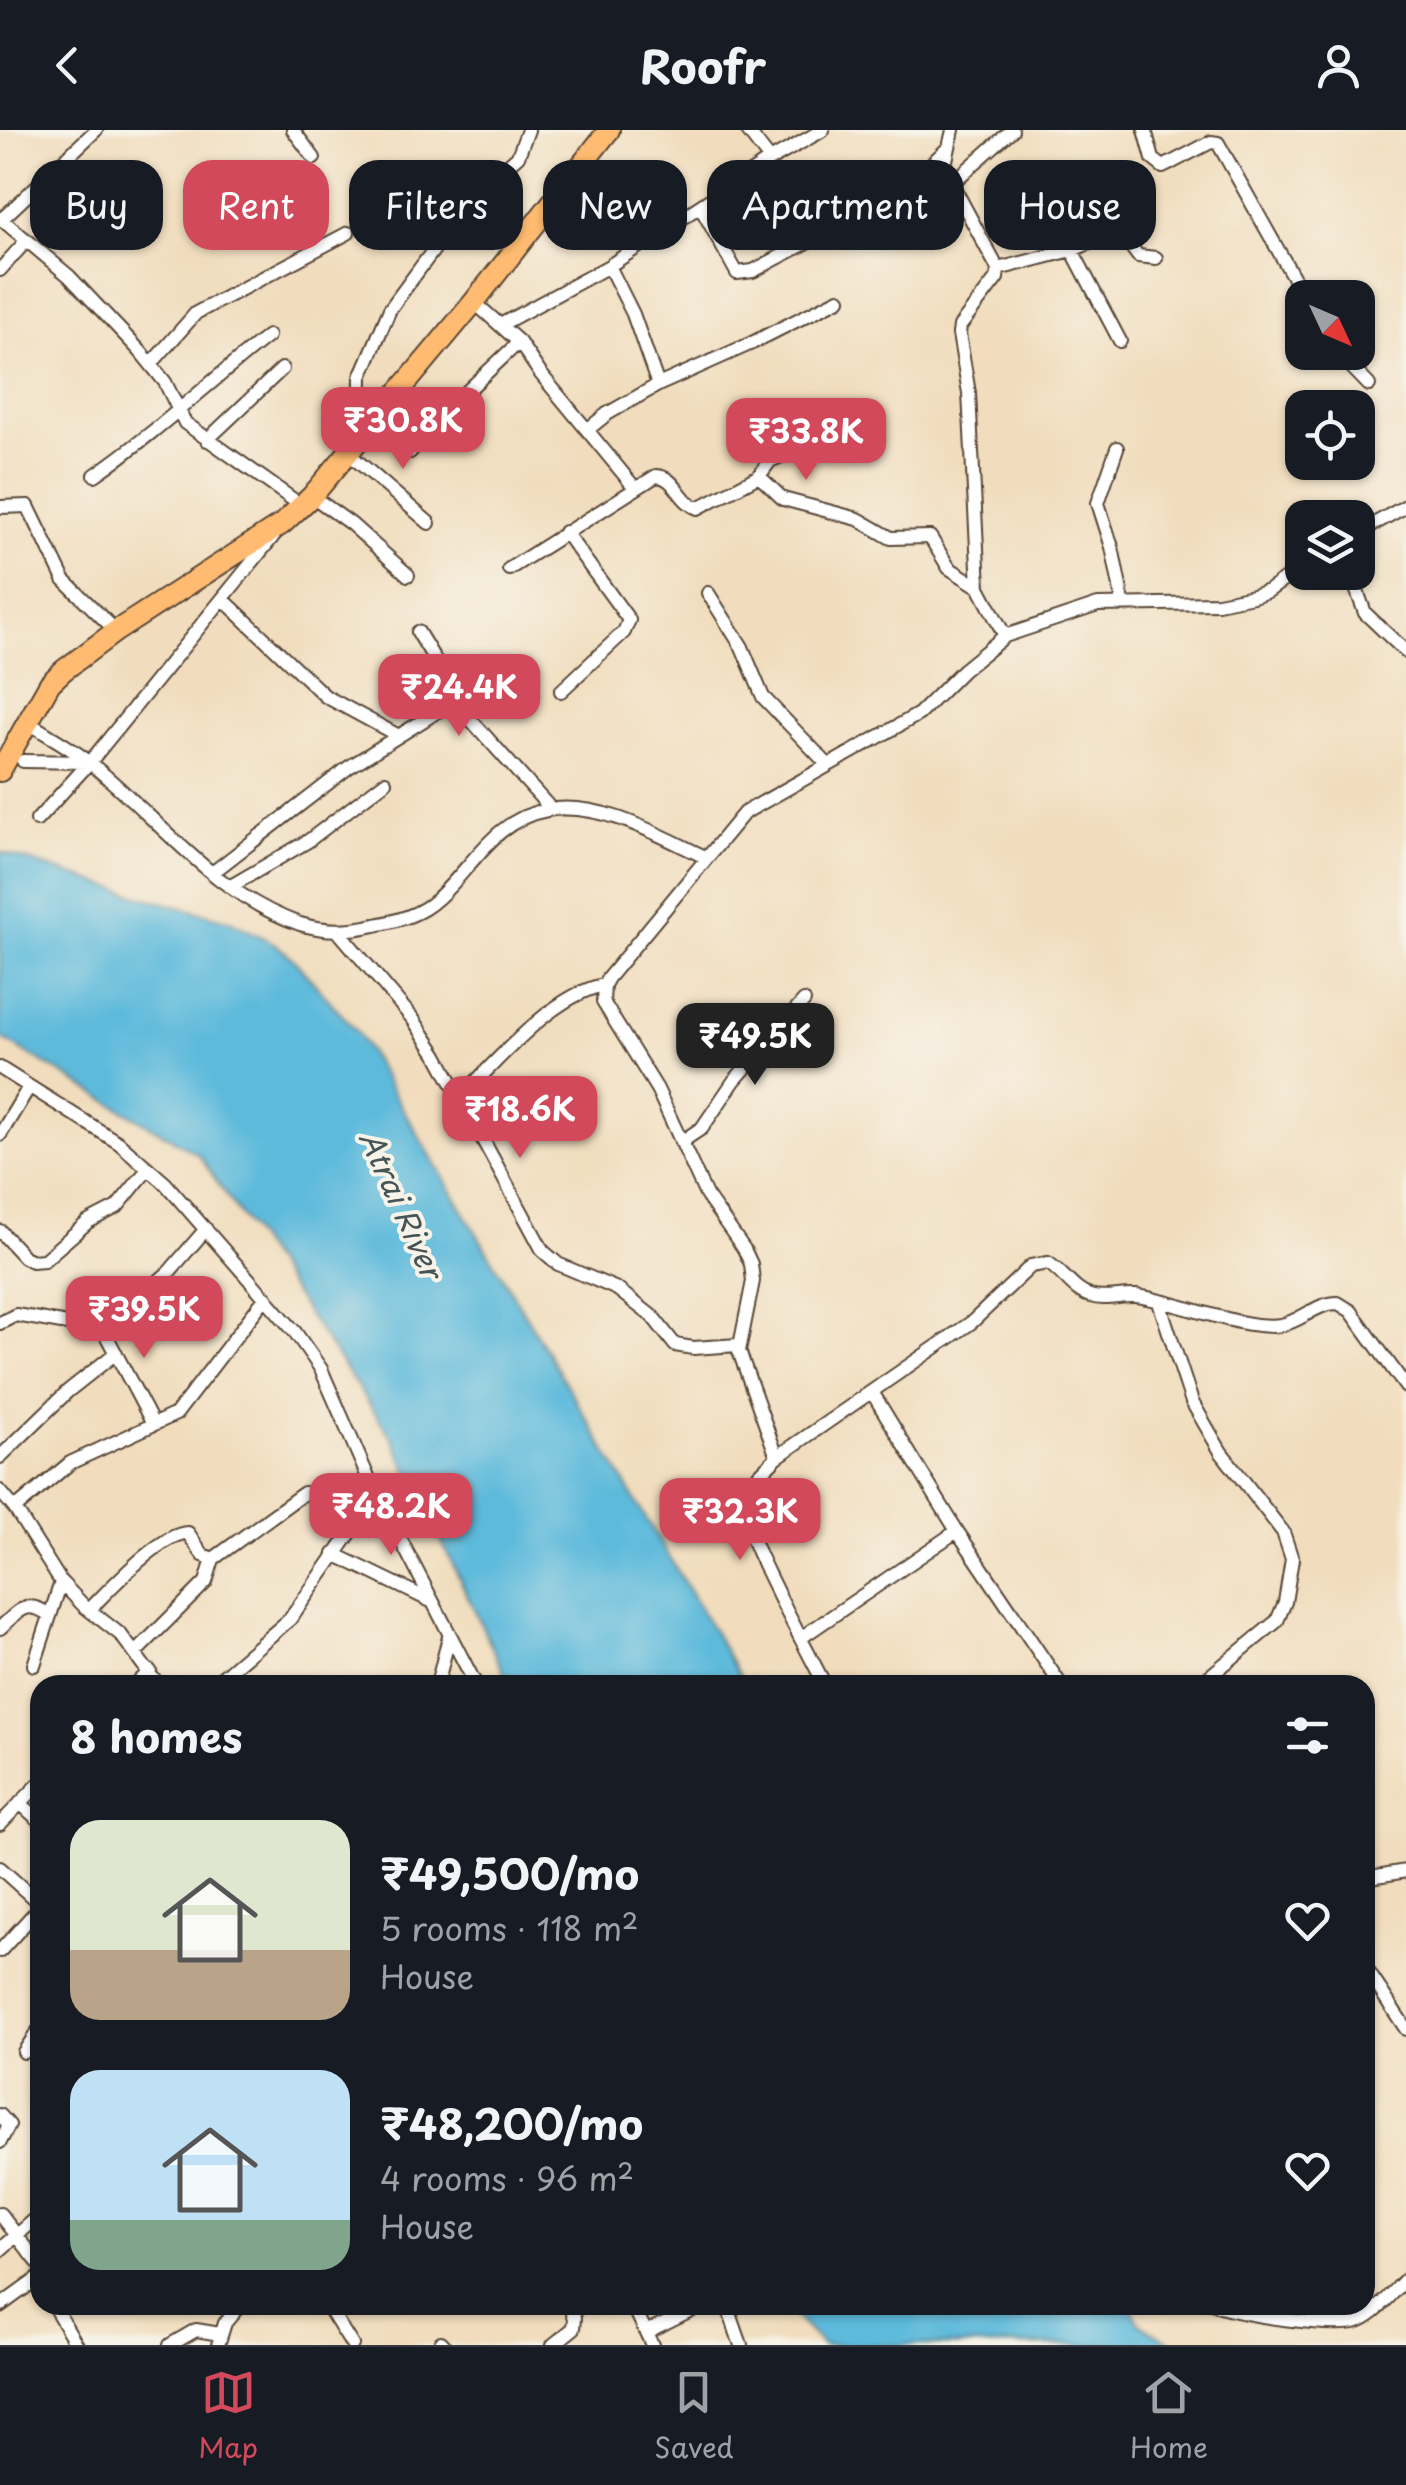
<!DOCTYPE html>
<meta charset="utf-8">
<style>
body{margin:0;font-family:"Playpen Sans",sans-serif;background:#242831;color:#f1f3f6;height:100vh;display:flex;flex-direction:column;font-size:38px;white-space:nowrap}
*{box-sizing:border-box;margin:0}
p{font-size:32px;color:#9ea1a6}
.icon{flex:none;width:55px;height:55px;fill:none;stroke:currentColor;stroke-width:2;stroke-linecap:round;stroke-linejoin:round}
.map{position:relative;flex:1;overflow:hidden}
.panel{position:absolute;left:30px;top:1545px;width:1345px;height:640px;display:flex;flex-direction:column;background:#171b24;border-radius:30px;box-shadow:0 2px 8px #0004}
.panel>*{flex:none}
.guide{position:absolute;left:30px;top:30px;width:1348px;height:90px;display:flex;gap:20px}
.needle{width:65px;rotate:134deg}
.fabs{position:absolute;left:1285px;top:150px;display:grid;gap:20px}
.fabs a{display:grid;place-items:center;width:90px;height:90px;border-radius:20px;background:#171b24;box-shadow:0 2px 8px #0004;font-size:50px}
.price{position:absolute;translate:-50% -85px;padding:0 22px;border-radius:20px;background:#d1495b;color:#fff;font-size:32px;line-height:65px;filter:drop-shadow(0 2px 5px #0008)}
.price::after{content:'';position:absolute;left:50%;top:60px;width:30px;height:22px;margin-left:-15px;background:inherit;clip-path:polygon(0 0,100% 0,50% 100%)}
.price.current{background:#222;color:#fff}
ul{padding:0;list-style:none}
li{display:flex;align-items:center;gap:30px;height:250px;padding:0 40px}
li span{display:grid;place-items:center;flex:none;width:280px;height:200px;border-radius:30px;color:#555}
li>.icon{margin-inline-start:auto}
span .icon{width:120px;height:120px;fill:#fffc;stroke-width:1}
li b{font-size:42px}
h2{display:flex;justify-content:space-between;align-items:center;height:120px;padding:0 40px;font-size:42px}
.tag{padding:0 35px;border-radius:30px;background:#171b24;box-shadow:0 2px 8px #0004;font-size:35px;line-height:90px}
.tag.current{background:#d1495b;color:#fff}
header{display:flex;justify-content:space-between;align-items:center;height:130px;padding:0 40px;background:#171b24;font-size:45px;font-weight:700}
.dock{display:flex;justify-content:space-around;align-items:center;height:140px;border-top:2px solid #363941;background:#171b24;font-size:28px;color:#9ea1a6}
.dock a{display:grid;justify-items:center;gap:5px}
.dock .current{color:#d1495b}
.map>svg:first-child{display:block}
.water{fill:#5dbadb;stroke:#4c727c;stroke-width:2.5}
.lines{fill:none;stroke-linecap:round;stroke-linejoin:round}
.minor-casing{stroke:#564536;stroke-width:16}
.primary-casing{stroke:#564536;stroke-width:24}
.minor{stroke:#fff;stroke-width:12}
.primary{stroke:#ffbb71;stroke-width:20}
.labels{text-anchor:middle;stroke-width:8;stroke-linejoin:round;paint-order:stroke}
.water-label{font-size:30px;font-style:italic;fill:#455557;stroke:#f7f3e8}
</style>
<header><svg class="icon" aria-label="back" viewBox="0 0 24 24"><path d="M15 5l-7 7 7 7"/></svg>Roofr<svg class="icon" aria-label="person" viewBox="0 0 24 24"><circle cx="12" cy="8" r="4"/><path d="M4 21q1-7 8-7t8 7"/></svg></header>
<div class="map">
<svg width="1406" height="2215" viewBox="0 0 1406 2215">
<rect width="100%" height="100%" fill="#f7f3e8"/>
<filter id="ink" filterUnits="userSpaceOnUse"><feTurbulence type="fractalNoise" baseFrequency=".01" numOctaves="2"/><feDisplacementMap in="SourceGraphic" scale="20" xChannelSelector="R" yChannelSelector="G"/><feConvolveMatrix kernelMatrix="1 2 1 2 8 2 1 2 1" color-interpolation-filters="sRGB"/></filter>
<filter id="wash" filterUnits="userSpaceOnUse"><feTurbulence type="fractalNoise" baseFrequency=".0048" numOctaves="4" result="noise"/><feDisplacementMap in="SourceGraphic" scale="40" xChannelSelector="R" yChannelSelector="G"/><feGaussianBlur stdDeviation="2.25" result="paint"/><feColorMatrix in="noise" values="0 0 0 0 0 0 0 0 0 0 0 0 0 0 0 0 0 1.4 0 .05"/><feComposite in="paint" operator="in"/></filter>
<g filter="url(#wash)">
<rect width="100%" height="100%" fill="#f1ddbd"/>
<path class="water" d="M 0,722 L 142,767 L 228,790 L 274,813 L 291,827 L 357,902 L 745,1555 L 510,1555 L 393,1309 L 199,1025 L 0,907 Z
M 783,2175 L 1129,2175 L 1139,2193 L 1175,2215 L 822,2215 Z"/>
</g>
<g filter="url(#ink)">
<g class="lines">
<defs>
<path id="minor" d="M 293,0 L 314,28
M 747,0 L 770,30
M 953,0 L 944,39 L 998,139 L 997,148 L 960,196 L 959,204 L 969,263 L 979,457 L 1005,506
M 1145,0 L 1153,29 L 1163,37 L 1211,12 L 1218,13 L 1305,168
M 951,54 L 1012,0
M 700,76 L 737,143 L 753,141 L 806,113
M 876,86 L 947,19
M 0,88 L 69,146 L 140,221 L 165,252 L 185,293 L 302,376
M 2,89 L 96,0
M 1072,120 L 1120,211
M 998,139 L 1072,120 L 1115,103 L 1126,110 L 1138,126 L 1156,128
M 0,140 L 27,110
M 474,172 L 519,212 L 540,243 L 635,358
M 502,194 L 609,136 L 770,30 L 823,0
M 1337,222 L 1369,255
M 151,234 L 196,183 L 348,103
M 658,255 L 752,213 L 839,169
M 587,300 L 607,284 L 658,255 L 633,184 L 609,136
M 360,307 L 361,247 L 390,179 L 474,65 L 518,26 L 528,0
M 207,310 L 282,239
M 1117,318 L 1098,373 L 1112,417 L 1123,472
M 410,322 L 443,284 L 519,212
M 348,323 L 429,393
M 95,345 C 156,303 209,252 268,206
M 759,346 L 770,331 L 823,308
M 312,366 L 351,394 L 408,445
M 0,377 L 28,376 L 64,450 L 116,501
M 1358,403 L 1406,376
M 509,439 L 656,346 C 676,346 679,372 698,378 L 759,346 L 783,369 L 858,389 L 891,408 L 930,407 L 949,438 L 979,457
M 1350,442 L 1365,483 L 1406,522
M 708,463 L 742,517 L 763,567 L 828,635
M 224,470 L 325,566 L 397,605
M 418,502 L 471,590 L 551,679
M 561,561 L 624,502 L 629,490 L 565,402
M 26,591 C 47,605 71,617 90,633 C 159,688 213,764 300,794 C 326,802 349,801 375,795 C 397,791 420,785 437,769 C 473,737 494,689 547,680 C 602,671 658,705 705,727
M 23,631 L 87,632
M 37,690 L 90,632 L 275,404
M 212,743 L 349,637 L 456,570
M 231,756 L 308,711 L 385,652
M 338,801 L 413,889 L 437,925 L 543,1121 L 558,1134 L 617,1159 L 653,1187 L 675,1215 L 693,1218 L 738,1215
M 0,938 L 119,1013 L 165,1053 L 295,1202 L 321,1239 L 367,1345 L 476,1555
M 460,968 C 496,932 553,864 604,855
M 0,1005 L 29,957
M 681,1012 L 702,998 L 734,951 L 804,871
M 0,1101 L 24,1127 L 32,1131 L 44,1130 L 88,1092 L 117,1077 L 148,1039
M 1159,1172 L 1192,1272 L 1221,1322 L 1283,1402 L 1292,1429 L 1285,1472 L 1277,1491 L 1199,1555
M 97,1188 L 153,1294
M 0,1193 L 16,1185 L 73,1195 L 131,1175 L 169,1142 L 206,1099
M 872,1262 L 957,1401 L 1061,1555
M 0,1327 L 68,1261 L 116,1223
M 777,1327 L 739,1221 L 753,1151 L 751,1134 L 744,1119 L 706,1065 L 657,959 L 603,872 L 604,855 L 608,848 L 744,683 L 919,584 L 963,540 L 1005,506 L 1098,475 L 1218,473 L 1253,466 L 1268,461 L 1302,437
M 0,1361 L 15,1379 L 61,1452 L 84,1476 L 121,1505 L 158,1555
M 15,1379 L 70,1333 L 176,1284 L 266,1167
M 334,1424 L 429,1470
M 89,1480 C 108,1461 162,1402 188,1403 L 203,1425 L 213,1429 L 304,1363 L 314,1365 L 352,1398
M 0,1498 C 18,1482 26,1468 49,1485
M 802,1507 L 957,1401
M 136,1522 L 206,1452 L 213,1429
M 34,1535 L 61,1452
M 136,1555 L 150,1541
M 213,1555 L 290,1489 L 377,1365
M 437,1555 L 449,1507
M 825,1555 C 809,1524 735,1388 739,1365 L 777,1327 L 972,1192 L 1031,1136 L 1048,1133 C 1063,1142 1073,1161 1090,1166 C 1105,1171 1121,1165 1136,1166 C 1176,1171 1245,1201 1281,1195 C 1302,1191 1316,1173 1338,1173 L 1351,1181 L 1406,1257
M 20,1673 L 40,1691
M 0,1694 L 40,1653
M 0,1738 L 40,1774
M 1365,1748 L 1406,1741
M 0,1821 L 40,1777
M 1365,1837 L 1406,1899
M 24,1922 L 40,1898
M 0,1985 L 9,1995 L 0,2012
M 0,2084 L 40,2135
M 0,2120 L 40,2085
M 53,2175 L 77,2215
M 327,2175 L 352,2215
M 633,2175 L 652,2215
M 727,2175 L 741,2215
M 1214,2175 C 1237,2184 1339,2200 1360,2190 C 1379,2181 1392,2163 1406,2149
M 0,2176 L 40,2147
M 646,2202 L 701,2175
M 441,2212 L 444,2215
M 170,2215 L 196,2200 L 220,2204
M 218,2215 L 225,2193 L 240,2175
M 553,2215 L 574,2198 L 575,2188 L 570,2175"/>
<path id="primary" d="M 0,641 L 50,553 L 64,540 L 116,501 L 282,394 L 312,366 L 474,172 L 609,0"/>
</defs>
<use href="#minor" class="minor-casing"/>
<use href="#primary" class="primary-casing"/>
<use href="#minor" class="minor"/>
<use href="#primary" class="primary"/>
</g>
</g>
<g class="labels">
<g class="water-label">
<text transform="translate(400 1075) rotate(66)" y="10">Atrai River</text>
</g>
</g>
</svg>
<div class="fabs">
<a><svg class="needle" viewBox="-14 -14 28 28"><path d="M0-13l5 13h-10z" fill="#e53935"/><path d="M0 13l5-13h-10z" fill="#9ea1a6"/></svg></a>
<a><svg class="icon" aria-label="locate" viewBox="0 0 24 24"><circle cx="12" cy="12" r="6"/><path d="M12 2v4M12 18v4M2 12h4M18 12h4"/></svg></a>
<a><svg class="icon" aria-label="layers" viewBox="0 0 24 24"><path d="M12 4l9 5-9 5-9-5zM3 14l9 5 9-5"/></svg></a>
</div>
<b class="price" style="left:403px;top:342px">₹30.8K</b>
<b class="price" style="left:806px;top:353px">₹33.8K</b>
<b class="price" style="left:459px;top:609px">₹24.4K</b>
<b class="price current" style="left:755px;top:958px">₹49.5K</b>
<b class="price" style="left:520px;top:1031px">₹18.6K</b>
<b class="price" style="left:144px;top:1231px">₹39.5K</b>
<b class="price" style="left:391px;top:1428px">₹48.2K</b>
<b class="price" style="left:740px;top:1433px">₹32.3K</b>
<div class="guide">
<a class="tag">Buy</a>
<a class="tag current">Rent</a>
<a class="tag">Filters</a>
<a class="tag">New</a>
<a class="tag">Apartment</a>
<a class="tag">House</a>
</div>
<section class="panel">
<h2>8 homes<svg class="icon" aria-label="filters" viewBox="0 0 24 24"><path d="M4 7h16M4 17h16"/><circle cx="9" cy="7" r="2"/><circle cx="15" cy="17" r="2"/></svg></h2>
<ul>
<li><span style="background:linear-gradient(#dfe7d0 65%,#b9a48a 0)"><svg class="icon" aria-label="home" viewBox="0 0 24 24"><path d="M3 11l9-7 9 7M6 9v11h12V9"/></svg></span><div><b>₹49,500/mo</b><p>5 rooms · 118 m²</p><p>House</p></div><svg class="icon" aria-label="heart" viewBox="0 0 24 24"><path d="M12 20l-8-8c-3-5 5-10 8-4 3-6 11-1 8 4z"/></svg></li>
<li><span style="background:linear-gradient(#bfe0f5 75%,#7fa58c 0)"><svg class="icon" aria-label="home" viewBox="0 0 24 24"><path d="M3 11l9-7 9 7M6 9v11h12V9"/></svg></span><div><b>₹48,200/mo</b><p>4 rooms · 96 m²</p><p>House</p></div><svg class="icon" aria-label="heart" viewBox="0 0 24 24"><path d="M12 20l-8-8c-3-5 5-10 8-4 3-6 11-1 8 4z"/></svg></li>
</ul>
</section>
</div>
<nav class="dock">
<a class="current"><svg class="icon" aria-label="map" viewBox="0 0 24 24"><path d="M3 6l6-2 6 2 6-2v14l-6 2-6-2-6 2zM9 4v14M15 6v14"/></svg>Map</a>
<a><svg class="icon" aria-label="saved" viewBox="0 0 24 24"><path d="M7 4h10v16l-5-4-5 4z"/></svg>Saved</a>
<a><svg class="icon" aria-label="home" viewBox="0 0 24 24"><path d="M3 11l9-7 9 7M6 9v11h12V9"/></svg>Home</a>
</nav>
